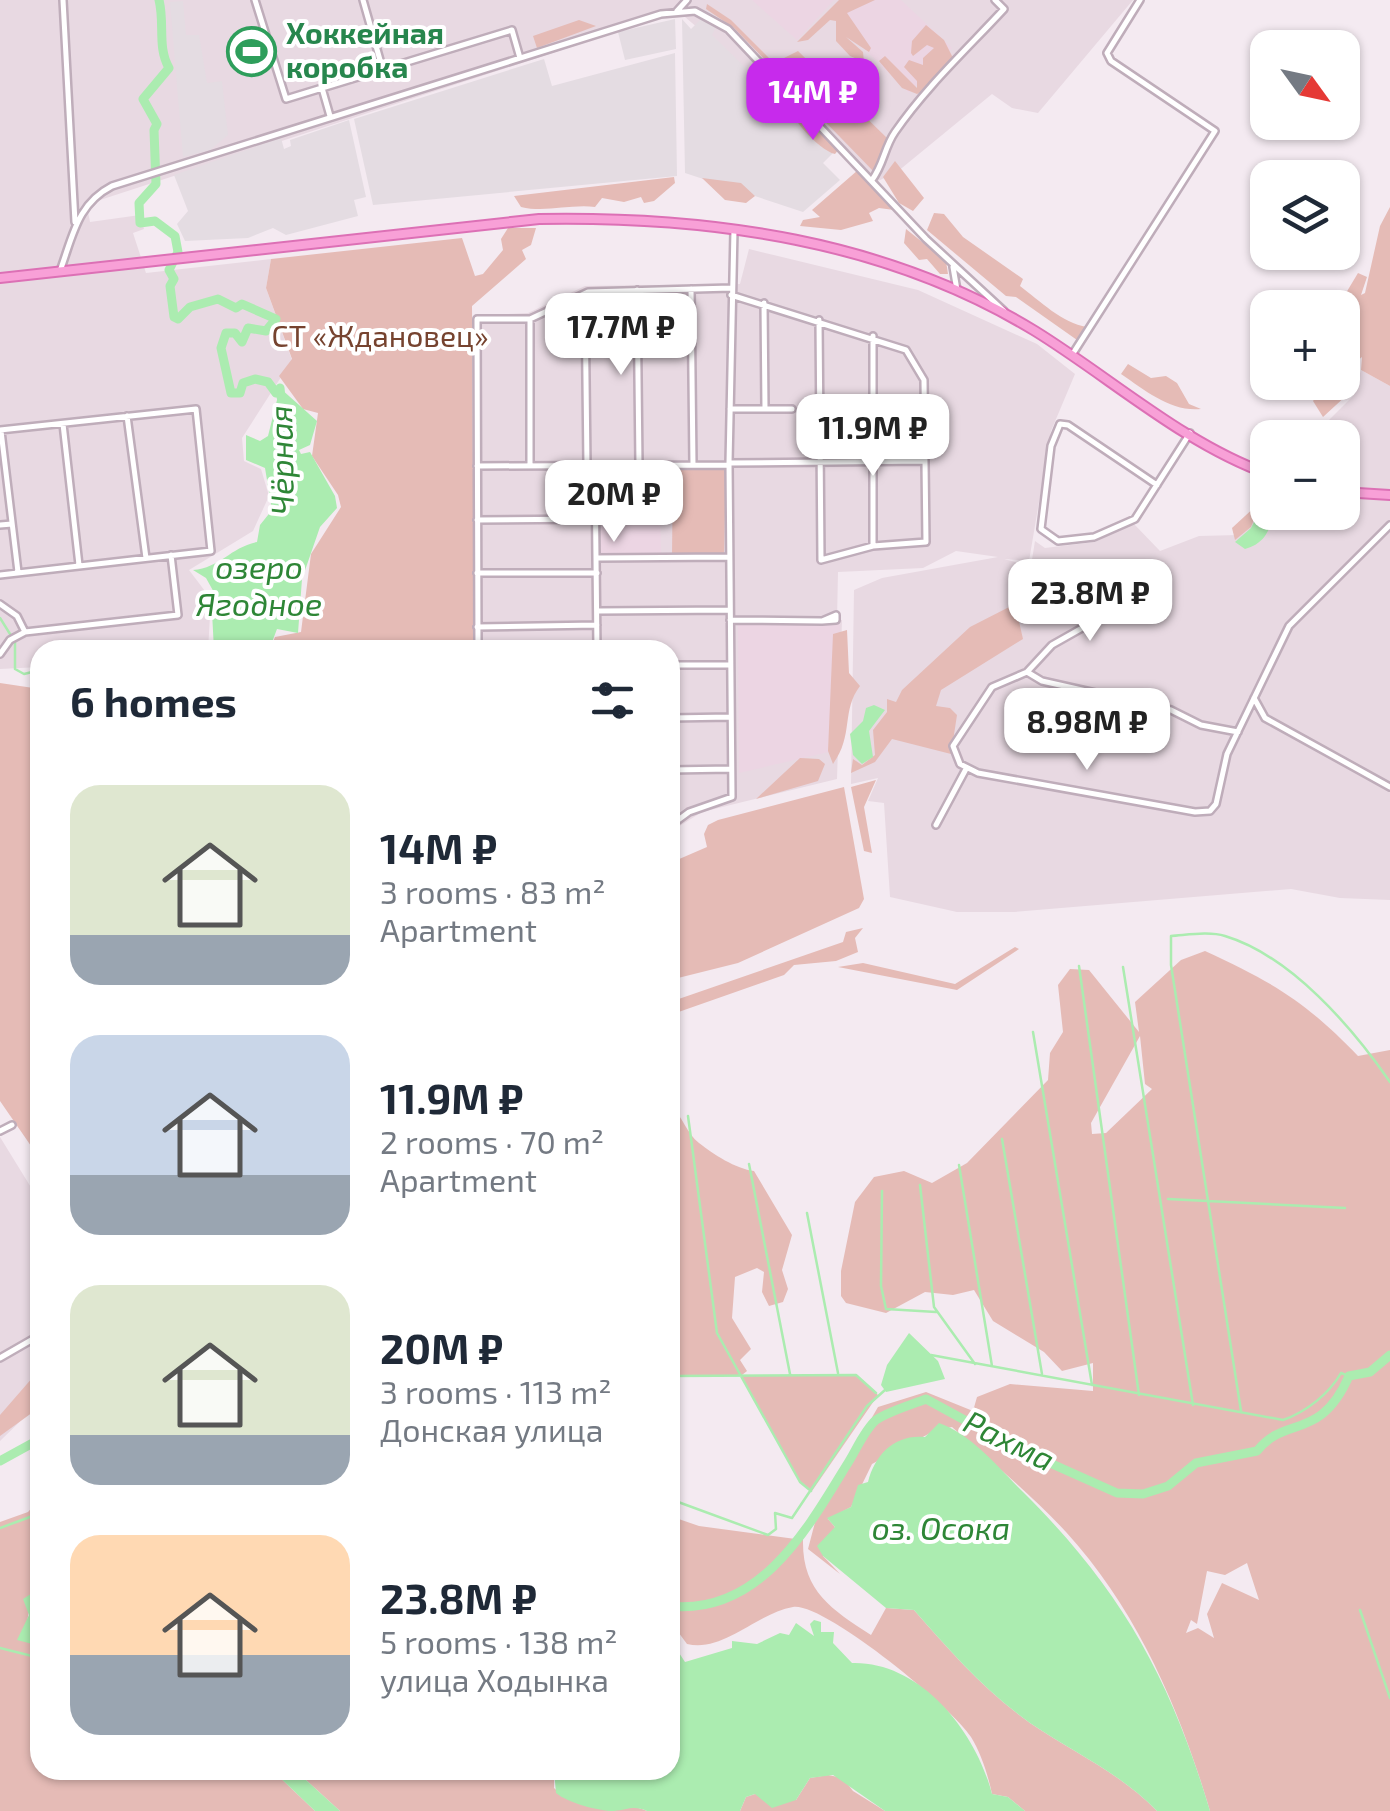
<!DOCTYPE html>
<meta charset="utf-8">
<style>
body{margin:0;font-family:"Exo 2",sans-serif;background:#f2f2f3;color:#1f2937;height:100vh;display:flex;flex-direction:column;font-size:38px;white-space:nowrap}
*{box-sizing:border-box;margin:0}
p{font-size:32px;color:#747a83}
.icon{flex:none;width:55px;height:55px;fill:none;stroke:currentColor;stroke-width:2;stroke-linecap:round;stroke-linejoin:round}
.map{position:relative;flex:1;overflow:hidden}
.details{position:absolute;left:30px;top:640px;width:650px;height:1140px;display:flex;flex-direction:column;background:#fff;border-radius:30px;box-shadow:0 2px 8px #0004}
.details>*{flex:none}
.needle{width:65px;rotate:123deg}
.buttons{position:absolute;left:1250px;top:30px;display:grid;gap:20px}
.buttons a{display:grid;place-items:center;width:110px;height:110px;border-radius:20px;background:#fff;box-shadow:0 2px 8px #0004;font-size:50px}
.price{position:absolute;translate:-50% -85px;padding:0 22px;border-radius:20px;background:#fff;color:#222;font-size:32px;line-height:65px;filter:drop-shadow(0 2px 5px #0008)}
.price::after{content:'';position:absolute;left:50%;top:60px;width:30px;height:22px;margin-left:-15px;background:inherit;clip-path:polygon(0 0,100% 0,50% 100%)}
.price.selected{background:#c72aec;color:#fff}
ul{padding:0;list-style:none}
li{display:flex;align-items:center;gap:30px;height:250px;padding:0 40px}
li span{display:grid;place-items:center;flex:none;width:280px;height:200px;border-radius:30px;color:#555}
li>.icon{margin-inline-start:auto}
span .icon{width:120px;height:120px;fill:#fffc;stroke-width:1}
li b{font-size:42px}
h2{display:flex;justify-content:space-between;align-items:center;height:120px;padding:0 40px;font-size:42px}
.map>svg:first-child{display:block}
.residential{fill:#e8d9e2}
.industrial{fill:#e4dce2}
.education{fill:#ecd5e3}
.green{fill:#e5bbb6;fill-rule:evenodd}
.water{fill:#abecb0}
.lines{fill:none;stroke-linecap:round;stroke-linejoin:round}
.stream{stroke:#abecb0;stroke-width:2.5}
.river{stroke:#abecb0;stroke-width:9}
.minor-casing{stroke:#bfadba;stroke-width:10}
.major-casing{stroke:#dc70b5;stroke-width:12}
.minor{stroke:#fff;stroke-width:5}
.major{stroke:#f8a0d7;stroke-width:8}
.labels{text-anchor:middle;stroke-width:8;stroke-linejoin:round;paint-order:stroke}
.leisure-label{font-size:30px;font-weight:bold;fill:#27864d;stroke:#fff;text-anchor:start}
.park-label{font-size:30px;fill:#76432f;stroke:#fff}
.water-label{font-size:32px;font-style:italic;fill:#2e8636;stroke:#fff}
</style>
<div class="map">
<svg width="1390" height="1811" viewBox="0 0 1390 1811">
<rect width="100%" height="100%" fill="#f4eaf1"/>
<path class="residential" d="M 0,0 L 1133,0 L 1038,113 L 1012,108 L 992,94 L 897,172 L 878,181 L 685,17 L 660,18 L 100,200 L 88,212 L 90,222 L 140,215 L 144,229 L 133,233 L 146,273 L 271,259 L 266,288 L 292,360 L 242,438 L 244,461 L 261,469 L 269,496 L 253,531 L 189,570 L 211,599 L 208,650 L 40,650 L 40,667 L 0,669 Z
M 749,249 L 918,290 L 1037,344 L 1075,374 L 1051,431 L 1029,561 L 1004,559 L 1031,566 L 1035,541 L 1045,548 L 1095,542 L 1133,523 L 1160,551 L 1199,536 L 1238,535 L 1256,516 L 1276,519 L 1281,513 L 1342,512 L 1342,438 L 1326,437 L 1329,420 L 1354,395 L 1361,370 L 1390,386 L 1390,900 L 1340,898 L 1291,889 L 1014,912 L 957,912 L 890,897 L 884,803 L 868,801 L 878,778 L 851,784 L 854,590 L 882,578 L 998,557 L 956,551 L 923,568 L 838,572 L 837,620 L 842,620 L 837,779 L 702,812 L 670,832 L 670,650 L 477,650 L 474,316 L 528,313 L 585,286 L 740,284 Z
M 0,1137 L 40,1202 L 40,1402 L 0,1441 Z"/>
<path class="industrial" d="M 183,1 L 186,35 L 199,35 L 207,83 L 222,81 L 228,135 L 210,150 L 183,157 L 170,2 Z
M 704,16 L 717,25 L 712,35 L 833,153 L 823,163 L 840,180 L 803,212 L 685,173 L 682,19 L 691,29 Z
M 675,19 L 676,49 L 625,60 L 618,32 Z
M 675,53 L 677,176 L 373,205 L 354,119 L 544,59 L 552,86 Z
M 349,120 L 366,197 L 354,200 L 358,216 L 286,235 L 273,228 L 248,238 L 185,241 L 177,224 L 188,211 L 174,175 L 281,138 L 284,149 L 291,146 L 290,140 Z"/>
<path class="education" d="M 752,0 L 834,0 L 797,40 Z
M 848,0 L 901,0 L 952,48 L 909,93 L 832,17 Z
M 600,468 L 659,468 L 661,553 L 601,553 Z
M 738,622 L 840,623 L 837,750 L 739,773 Z"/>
<path class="green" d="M 839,0 L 875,0 L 847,13 L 871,48 L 869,52 L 846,37 L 863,52 L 864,62 L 850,56 L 836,41 L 836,21 L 830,20 L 808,40 L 797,42 Z
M 707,4 L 731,20 L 774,63 L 798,51 L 888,139 L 884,161 L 875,173 L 734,28 L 706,9 Z
M 579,20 L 596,26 L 537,48 L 533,36 Z
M 926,25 L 944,40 L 953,58 L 928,89 L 917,94 L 902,88 L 879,61 L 885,56 L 917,88 L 917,81 L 904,67 L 909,60 L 923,65 L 923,58 L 934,48 L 927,45 L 913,56 L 911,53 L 912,41 Z
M 257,26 L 270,68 L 245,75 L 233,34 Z
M 755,65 L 839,149 L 835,154 C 818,150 787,114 784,97 L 760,85 Z
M 895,161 L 924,198 L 913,211 L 899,203 L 883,177 Z
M 858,170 L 894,210 L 879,208 L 869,213 L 873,221 L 841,230 L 800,226 L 803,220 L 820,217 L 812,210 Z
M 674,177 L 675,183 L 654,201 L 644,203 L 641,197 L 624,202 L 602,198 L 595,207 C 570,204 545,213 521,207 L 514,196 Z
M 702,178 L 741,183 L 755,196 L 746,203 L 725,200 Z
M 1390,207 L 1390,386 L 1361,370 L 1362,357 L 1352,365 L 1348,394 L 1323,417 L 1313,401 L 1326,383 L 1342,382 L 1343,315 L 1346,293 L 1358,273 L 1367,277 L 1361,295 L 1365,293 L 1380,226 Z
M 934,213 L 944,214 L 963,237 L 1023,279 L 1020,286 C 1040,301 1062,323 1087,327 L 1077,340 L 1016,297 L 1006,296 L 927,230 Z
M 508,228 L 536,228 L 531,245 L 522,250 L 526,259 L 472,306 L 474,650 L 270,650 L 275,637 L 301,632 L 311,554 L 341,507 L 338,495 L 312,456 L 318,413 L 303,409 L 279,376 L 292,359 L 266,288 L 271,259 L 462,238 L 475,276 L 483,274 L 503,250 L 501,239 Z
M 906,229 L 946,261 L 948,274 L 940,274 L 927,259 L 919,260 L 904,243 Z
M 1128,364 L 1151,378 L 1166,376 L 1177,383 L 1189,404 L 1201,409 C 1171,412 1146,391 1121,374 Z
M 673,467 L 726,467 L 724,556 L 672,555 Z
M 1267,479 L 1268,512 L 1281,513 L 1282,519 L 1272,525 L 1272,513 L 1265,514 L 1260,504 L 1251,527 L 1235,540 L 1232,528 L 1258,504 L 1251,503 L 1251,490 L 1259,480 Z
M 1015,604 L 1023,639 L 941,690 L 936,706 L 950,708 L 957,715 L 951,754 L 892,739 L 875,762 L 851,773 L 853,759 L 862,765 L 875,755 L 873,730 L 887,712 L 887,699 L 896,702 L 902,690 L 970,627 Z
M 847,630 L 849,673 L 860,686 C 841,711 854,735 833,764 L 828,751 L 833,634 Z
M 0,683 L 40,689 L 40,1159 L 0,1101 Z
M 800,758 L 819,759 L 825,764 L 818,781 L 756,799 Z
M 876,780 L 864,807 L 872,853 L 864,851 L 851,787 Z
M 844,787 L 864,899 L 859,908 L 738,963 L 670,980 L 670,863 L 707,847 L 704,834 L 708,825 L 718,820 Z
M 863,928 L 855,938 L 858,952 L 836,961 L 794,965 L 784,975 L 670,1015 L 670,1002 L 843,942 L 846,932 Z
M 1015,947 L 1019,949 L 957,990 L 838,967 L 863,963 L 955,984 Z
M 1205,951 C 1274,983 1305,1001 1358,1056 L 1390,1050 L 1390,1811 L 1210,1811 C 1180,1710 1138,1611 1066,1532 C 1031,1494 990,1461 952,1427 L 934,1431 L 872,1464 L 851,1507 L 828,1519 L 835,1527 L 823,1556 L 840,1574 L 808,1549 L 818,1511 L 878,1407 L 926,1392 L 973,1411 L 977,1397 L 1010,1384 L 1093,1391 L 1093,1363 L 1062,1371 L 1044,1352 L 993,1321 L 974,1290 L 953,1295 L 925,1292 L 886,1313 L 846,1303 L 841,1296 L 841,1271 L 855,1202 L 874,1177 L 904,1171 L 932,1183 L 967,1163 L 1048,1080 L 1050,1053 L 1063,1032 L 1058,985 L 1070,969 L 1089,970 L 1139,1032 L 1135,1002 L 1181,960 ZM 1140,1036 L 1145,1084 L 1152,1089 L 1106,1133 L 1092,1134 L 1091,1123 ZM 1247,1563 L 1259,1600 L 1222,1583 L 1207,1614 L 1214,1638 L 1198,1628 L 1186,1633 L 1191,1620 L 1197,1624 L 1207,1571 L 1225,1575 Z
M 670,1105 C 682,1115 687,1134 699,1143 C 713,1154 736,1169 754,1171 L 792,1235 L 782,1270 L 788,1289 L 783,1302 L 769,1306 L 762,1292 L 764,1272 L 757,1268 L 735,1277 L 732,1318 L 751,1349 L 740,1360 L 747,1371 L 742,1375 L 856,1375 L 878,1395 L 812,1491 L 800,1481 L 741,1376 L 670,1376 Z
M 40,1369 L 40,1407 L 0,1436 L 0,1415 Z
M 36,1503 L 40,1503 L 40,1588 L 33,1590 L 26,1627 L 30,1643 L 40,1646 L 40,1770 L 272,1770 L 315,1811 L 0,1811 L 0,1522 L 28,1512 Z
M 670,1516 L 699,1526 L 803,1540 C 802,1591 831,1609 871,1635 L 886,1608 L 914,1610 C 950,1651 985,1691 1030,1723 C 1074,1753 1119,1772 1157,1811 L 1025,1811 L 1008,1797 L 992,1794 C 988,1775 981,1753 971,1737 C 954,1709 824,1602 793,1607 C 757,1613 723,1653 687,1644 L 670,1621 Z
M 295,1770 L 554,1770 L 554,1788 C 576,1811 622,1799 647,1811 L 340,1811 Z
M 828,1775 L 843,1778 L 853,1791 L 885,1811 L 740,1811 L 746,1797 L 755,1794 L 796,1800 L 810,1778 Z"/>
<path class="water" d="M 280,388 L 317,421 L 310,445 L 299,450 L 301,454 L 310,452 L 335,496 L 337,508 L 320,527 L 302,579 L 298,633 L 277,629 L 269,650 L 214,650 L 212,612 L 216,596 L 206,578 L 193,570 C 220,568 231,547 257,542 L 260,525 L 272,510 L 265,468 L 246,460 L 246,435 L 260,441 L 268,436 Z
M 1260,510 L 1271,514 C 1272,531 1262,545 1245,549 L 1235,542 L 1251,528 Z
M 874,705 L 885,710 L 869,731 L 873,757 L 862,764 L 853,755 L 850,734 L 863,721 L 866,708 Z
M 909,1333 L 938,1361 L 945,1379 L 886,1392 L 881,1385 L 887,1365 Z
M 939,1423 C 971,1434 998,1467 1022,1491 C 1121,1589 1170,1677 1210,1811 L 1157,1811 C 1119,1772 1074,1753 1030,1723 C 985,1691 950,1651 914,1610 L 886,1608 L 823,1556 L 817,1546 L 835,1527 L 827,1518 L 851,1507 L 858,1485 L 868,1482 C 875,1454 895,1434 925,1437 Z
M 40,1588 L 40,1646 L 17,1640 L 29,1615 L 23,1599 Z
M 814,1620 L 821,1622 L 821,1632 L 834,1632 L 833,1643 L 852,1663 C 920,1661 976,1731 992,1794 L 1008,1797 L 1025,1811 L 885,1811 L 833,1775 L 810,1778 L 796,1800 L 772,1808 L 755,1794 L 746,1797 L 740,1811 L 647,1811 C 634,1805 627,1810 614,1811 C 598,1811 568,1803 556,1793 L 554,1770 L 670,1770 L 670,1639 L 685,1662 L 732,1648 L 732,1641 L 757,1644 L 780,1633 L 789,1635 L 796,1623 L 814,1636 L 810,1624 Z
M 272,1770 L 295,1770 L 340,1811 L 315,1811 Z"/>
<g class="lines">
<path class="stream" d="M 0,618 L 15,642 L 15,669 L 24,674 L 40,670
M 1079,966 L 1139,1395
M 1123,967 L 1193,1405
M 1033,1032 L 1092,1385
M 688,1116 L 717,1333 L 800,1482 L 811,1491
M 1002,1139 L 1042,1374
M 749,1164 L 790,1374
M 959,1165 L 992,1366
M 920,1185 L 934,1307 L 975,1364
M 882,1191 L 881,1286 L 886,1309 L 936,1312
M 1168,1199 L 1345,1208
M 807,1213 L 838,1373
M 931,1355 L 1283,1420 C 1306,1412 1329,1394 1341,1373 L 1349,1376
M 670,1376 L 856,1375 L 876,1393
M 1241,1411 L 1171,965 L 1171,936 C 1187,935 1209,931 1225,936 C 1291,956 1352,1027 1390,1082
M 670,1499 L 768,1535 L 776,1529 L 775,1513 L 792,1518 L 867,1406 L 885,1390
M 0,1528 L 30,1517 L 40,1506
M 1360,1610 L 1390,1698
M 0,1648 L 40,1658"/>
<path class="river" d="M 159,0 C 165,24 157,47 169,68 L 143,99 L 157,124 L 154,130 L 156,184 L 139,203 L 140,223 L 155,221 L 175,236 L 178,252 L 169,270 L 174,279 L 170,286 L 174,317 L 178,319 L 190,307 L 218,299 L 236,308 L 242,304 L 276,319 L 266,331 L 248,328 L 242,342 L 235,333 L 226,333 L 221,348 L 231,393 L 240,393 L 243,383 L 255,379 L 268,382 L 276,393 L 280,388 L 281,397
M 0,1461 L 40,1439
M 670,1606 C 759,1615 807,1530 846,1466 C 855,1453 864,1430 876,1420 C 889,1411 911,1405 926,1399 L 1014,1447 L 1117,1493 L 1143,1494 L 1168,1486 L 1196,1463 L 1257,1451 C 1285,1415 1320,1442 1349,1376 L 1370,1372 L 1390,1355"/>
<defs>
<path id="minor" d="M 63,0 L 75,222
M 255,0 L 286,99 L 322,88
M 363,0 L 382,67
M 677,11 L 687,0
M 330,116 L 322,88 L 512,30 L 520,58
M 872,180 C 884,164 884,148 895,132 C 926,87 967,49 1004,9 L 995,0
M 953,267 L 957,290
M 60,271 C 73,236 77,204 112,186 L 661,14 L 695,11 L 728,29 L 926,239 L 1004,311
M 691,289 L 693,465
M 637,290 L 639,465
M 585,294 L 587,466
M 731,295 L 906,350 L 924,380 L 926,542 L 873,546 L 821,560 L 819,320
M 764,303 L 765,409
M 1072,355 L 1215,131 L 1111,61 L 1107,53 L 1140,0
M 730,409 L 792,409
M 127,416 L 146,558
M 63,424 L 79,565
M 0,430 L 196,409 L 211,551 L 0,575
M 1,431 L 18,572
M 729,463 L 925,461
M 477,466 L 729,465
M 530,466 L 530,319
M 595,466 L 597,650
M 1157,485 L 1068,425 L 1060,424 L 1051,446 L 1041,529 L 1058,541 L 1094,537 L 1135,519 L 1190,433
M 477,520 L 596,519
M 0,525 L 12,524
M 873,546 L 873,336
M 597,558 L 729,557
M 477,573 L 597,573
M 1137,597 L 1052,645 L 1027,672 L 992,687 L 953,746 L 960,764 L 978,773 L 1195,812 L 1210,811 L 1216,804 L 1227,754 L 1289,626 L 1390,525
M 0,604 L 17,616 L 25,632 L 10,640 L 0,654
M 598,611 L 730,610
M 730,620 L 822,621 L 836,620 L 836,615 L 822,621
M 477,627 L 597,625
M 25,632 L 178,615 L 171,555
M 478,650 L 477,319 L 530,319 L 588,292 L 731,288
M 670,665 L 730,665
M 1027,672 L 1042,681 L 1171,710 L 1201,725 L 1238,732
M 1254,698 L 1265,718 L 1390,787
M 670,718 L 731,717
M 670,770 L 731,769
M 936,825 L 966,769
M 670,826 L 689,812 L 732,797 L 729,463 L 734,230
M 0,1131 L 12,1125
M 0,1358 L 40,1335"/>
<path id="major" d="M 0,278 L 539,219 C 711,216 886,240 1035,331 C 1111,378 1184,444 1268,474
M 1342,492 L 1390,495"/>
</defs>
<use href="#minor" class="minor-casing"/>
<use href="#major" class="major-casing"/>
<use href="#minor" class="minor"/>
<use href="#major" class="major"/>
</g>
<defs>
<symbol id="stadium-ring" viewBox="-11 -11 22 22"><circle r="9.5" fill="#fff" stroke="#2e9e5b" stroke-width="1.5"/><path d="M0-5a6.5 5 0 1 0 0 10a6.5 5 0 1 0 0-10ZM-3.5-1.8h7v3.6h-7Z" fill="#2e9e5b"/></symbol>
</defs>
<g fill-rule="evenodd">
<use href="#stadium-ring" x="224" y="24" width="55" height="55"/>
</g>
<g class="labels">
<g class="leisure-label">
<text x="286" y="44">Хоккейная<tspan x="286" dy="34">коробка</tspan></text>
</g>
<g class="park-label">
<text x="380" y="347">СТ «Ждановец»</text>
</g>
<g class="water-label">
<text transform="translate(282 460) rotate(-91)" y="11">Чёрная</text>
<text x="259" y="579">озеро<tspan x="259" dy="37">Ягодное</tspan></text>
<text transform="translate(1009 1441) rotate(26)" y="11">Рахма</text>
<text x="941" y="1540">оз. Осока</text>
</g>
</g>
</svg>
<div class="buttons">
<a><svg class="needle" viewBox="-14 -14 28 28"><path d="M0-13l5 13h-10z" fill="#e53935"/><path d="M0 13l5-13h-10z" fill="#747a83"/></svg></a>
<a><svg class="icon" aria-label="layers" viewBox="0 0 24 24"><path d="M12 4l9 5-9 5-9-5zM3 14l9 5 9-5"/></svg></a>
<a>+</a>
<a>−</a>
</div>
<b class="price selected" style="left:813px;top:143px">14M ₽</b>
<b class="price" style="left:621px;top:378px">17.7M ₽</b>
<b class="price" style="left:873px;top:479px">11.9M ₽</b>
<b class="price" style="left:614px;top:545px">20M ₽</b>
<b class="price" style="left:1090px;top:644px">23.8M ₽</b>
<b class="price" style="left:1087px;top:773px">8.98M ₽</b>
<section class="details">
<h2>6 homes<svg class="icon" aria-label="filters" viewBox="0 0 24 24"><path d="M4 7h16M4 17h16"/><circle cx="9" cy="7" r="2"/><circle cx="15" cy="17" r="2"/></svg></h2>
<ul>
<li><span style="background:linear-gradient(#dfe7d0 75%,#9aa5b1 0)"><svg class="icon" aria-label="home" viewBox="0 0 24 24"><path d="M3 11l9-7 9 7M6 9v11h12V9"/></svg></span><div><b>14M ₽</b><p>3 rooms · 83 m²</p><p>Apartment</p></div></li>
<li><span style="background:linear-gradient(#c9d6e8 70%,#9aa5b1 0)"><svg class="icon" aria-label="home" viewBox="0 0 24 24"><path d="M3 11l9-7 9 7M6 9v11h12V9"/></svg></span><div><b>11.9M ₽</b><p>2 rooms · 70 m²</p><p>Apartment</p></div></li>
<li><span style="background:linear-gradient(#dfe7d0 75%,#9aa5b1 0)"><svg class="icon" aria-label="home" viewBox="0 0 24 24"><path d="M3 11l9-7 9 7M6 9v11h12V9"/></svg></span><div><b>20M ₽</b><p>3 rooms · 113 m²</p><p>Донская улица</p></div></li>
<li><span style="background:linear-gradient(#ffd9b3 60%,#9aa5b1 0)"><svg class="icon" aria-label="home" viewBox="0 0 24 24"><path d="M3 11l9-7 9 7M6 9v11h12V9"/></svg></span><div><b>23.8M ₽</b><p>5 rooms · 138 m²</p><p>улица Ходынка</p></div></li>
</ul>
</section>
</div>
